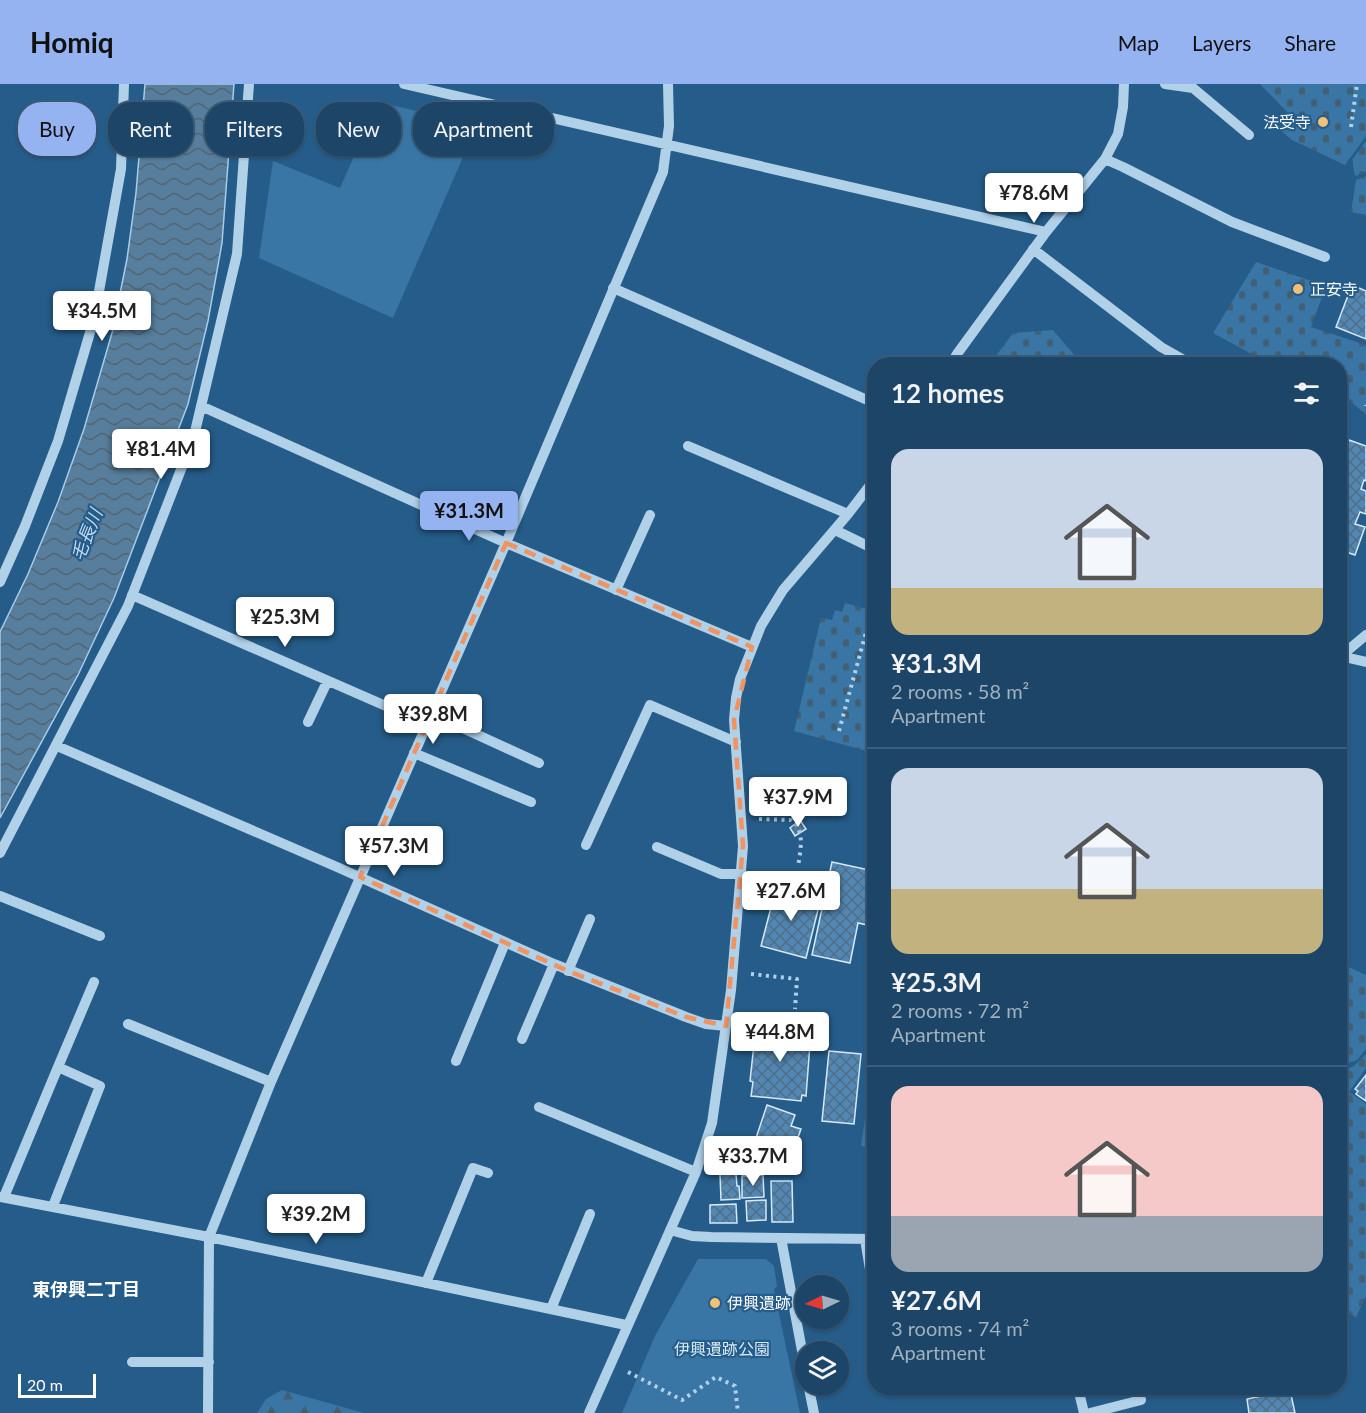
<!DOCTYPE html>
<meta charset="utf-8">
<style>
body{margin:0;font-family:Lato,"Noto Sans JP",sans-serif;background:#254c6d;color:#f1f3f6;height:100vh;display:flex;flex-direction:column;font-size:22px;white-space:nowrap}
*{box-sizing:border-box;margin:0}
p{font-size:20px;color:#a0b1c0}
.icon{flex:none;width:33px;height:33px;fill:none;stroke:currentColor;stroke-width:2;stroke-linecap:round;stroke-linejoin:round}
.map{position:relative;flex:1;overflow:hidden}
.panel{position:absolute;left:867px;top:273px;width:480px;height:1038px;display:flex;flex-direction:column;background:#1c4567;border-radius:24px;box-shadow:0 2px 4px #0004,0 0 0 2px #3a5d7b}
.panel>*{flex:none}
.banner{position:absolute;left:18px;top:18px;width:570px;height:54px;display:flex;gap:12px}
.needle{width:39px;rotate:265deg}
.controls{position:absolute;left:795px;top:1191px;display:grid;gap:12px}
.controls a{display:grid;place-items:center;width:54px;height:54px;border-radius:50%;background:#1c4567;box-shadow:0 2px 4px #0004,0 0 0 2px #3a5d7b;font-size:30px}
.scale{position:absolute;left:18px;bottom:15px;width:78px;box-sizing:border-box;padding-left:6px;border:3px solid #fff;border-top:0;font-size:16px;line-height:21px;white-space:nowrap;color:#fff;-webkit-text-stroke:4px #255c89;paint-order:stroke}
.price{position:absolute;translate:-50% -51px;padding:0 14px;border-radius:6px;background:#fff;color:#222;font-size:20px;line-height:39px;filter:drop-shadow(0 2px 3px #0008)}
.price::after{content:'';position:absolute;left:50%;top:36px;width:18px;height:14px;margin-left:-9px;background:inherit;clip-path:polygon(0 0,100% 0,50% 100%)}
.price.current{background:#95b2f1;color:#111}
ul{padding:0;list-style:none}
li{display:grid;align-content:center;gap:12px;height:318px;padding:0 24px}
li+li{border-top:2px solid #3a5d7b}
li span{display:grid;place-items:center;height:186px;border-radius:18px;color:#555}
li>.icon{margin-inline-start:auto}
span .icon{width:108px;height:108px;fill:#fffc;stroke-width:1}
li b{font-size:26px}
h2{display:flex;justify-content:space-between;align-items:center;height:72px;padding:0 24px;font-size:26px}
.chip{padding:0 21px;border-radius:24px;background:#1c4567;box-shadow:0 2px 4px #0004,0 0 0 2px #3a5d7b;font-size:21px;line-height:54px}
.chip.current{background:#95b2f1;color:#111}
header{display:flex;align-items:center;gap:36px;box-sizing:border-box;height:84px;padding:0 30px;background:#95b2f1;color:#111}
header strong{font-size:28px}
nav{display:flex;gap:33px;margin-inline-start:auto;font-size:21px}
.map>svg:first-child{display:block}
.green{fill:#3976a5}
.forest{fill:url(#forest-firs)}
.cemetery{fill:url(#cemetery-stones)}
.water{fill:url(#water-waves);stroke:#a5cdea;stroke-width:1.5}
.building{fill:url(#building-cross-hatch);stroke:#d5e9f7;stroke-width:1.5}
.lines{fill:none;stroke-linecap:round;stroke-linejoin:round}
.path{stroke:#b1d1e9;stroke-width:4;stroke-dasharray:3 4.5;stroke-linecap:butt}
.minor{stroke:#b1d1e9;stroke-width:10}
.marked{fill:none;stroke:#f09361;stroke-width:4.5;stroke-dasharray:12 8;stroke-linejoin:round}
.poi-dot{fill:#f3c075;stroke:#255c89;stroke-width:2}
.labels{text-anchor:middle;stroke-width:4.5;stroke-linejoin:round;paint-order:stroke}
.poi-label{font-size:16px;fill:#fff;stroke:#255c89;text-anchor:start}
.park-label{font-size:16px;fill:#d5e9f7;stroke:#255c89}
.water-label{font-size:18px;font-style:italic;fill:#bddaf1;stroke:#255c89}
.neighbourhood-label{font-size:18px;font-weight:bold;fill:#fff;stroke:#255c89}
</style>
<header>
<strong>Homiq</strong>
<nav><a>Map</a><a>Layers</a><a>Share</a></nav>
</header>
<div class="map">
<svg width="1366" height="1329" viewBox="0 0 1366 1329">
<defs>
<pattern id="forest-firs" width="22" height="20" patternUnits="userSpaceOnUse" patternTransform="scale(1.5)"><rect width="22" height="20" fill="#3976a5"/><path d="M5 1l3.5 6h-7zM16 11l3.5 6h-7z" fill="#435f74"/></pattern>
<pattern id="cemetery-stones" width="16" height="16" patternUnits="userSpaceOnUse" patternTransform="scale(1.5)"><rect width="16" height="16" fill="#3976a5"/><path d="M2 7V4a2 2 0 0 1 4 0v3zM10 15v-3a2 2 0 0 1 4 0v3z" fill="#435f74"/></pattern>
<pattern id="water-waves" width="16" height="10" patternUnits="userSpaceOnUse" patternTransform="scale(1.5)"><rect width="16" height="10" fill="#577e9c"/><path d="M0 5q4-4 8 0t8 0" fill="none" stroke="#526574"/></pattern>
<pattern id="building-cross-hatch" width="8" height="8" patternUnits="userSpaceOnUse" patternTransform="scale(1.5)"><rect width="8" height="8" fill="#5187b2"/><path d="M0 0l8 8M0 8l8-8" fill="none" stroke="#4f6f89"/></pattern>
</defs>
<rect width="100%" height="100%" fill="#255c89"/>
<path class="green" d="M 378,18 L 477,41 L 393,234 L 259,174 L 273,77 L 340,104 Z
M 698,1175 L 766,1175 L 774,1182 L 777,1202 L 774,1206 L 800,1329 L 622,1329 L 655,1252 Z"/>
<path class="forest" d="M 282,1306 L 364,1329 L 257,1329 L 266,1315 Z"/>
<path class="cemetery" d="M 1260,0 L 1366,0 L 1366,52 L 1345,81 L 1292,56 L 1279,45 L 1290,31 Z
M 1366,57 L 1366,88 L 1355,92 L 1352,76 Z
M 1366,92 L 1366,131 L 1351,128 L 1356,96 Z
M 1256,178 L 1326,202 L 1311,243 L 1366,261 L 1366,331 L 1340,308 L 1340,280 L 1270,280 L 1213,249 Z
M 1053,246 L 1082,280 L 990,280 L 1013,249 Z
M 845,519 L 874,527 L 874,669 L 794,647 L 821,534 L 832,536 L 835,526 L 842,528 Z
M 1340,879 L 1366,891 L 1366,965 L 1357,976 L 1340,982 Z
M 1366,970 L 1366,984 L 1349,1008 L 1366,1020 L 1366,1212 L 1356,1233 L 1340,1226 L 1340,988 L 1354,982 Z
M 874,973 L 874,1064 L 861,1062 Z"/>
<path class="water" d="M 145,0 L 234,0 L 222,159 L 208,237 L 188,320 L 114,514 L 78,591 L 0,734 L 0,548 L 28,490 L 58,418 L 84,345 L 112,249 L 127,175 L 136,109 Z"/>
<path class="building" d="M 1352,201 L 1366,207 L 1366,255 L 1336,243 Z
M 1349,356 L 1366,362 L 1366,397 L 1364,396 L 1361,405 L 1366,407 L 1366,430 L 1360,428 L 1355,440 L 1365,443 L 1355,471 L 1346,468 L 1341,483 L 1340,376 L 1342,377 Z
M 800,736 L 806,745 L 795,752 L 790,744 Z
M 832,778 L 874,787 L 874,832 L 872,842 L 858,839 L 850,879 L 812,871 Z
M 790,801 L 811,806 L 809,815 L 820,818 L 806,874 L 761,862 L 775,808 L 787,811 Z
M 756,942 L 811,947 L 806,1012 L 802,1011 L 801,1017 L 751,1012 L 753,998 L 750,997 Z
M 829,967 L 861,970 L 854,1040 L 822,1037 Z
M 1366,991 L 1366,1017 L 1356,1010 L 1358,1007 L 1355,1005 Z
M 767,1021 L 795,1031 L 791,1042 L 801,1045 L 793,1067 L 756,1054 Z
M 736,1055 L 758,1061 L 750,1090 L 728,1084 Z
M 720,1090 L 736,1090 L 737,1102 L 739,1102 L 740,1115 L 721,1116 Z
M 763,1091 L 764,1113 L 742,1114 L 742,1092 Z
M 771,1097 L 792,1097 L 793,1138 L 772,1138 Z
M 766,1116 L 766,1136 L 747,1137 L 746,1117 Z
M 736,1120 L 737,1139 L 710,1139 L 710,1121 Z
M 1290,1306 L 1295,1329 L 1249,1329 L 1247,1315 Z"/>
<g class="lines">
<path class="path" d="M 1351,43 L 1357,0
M 1366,322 L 1366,321
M 839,647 L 874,519
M 759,735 L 791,736 C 806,747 800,767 798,783
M 751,890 L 797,895 L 795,925
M 628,1288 L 682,1316 L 716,1293 L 735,1302 L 738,1329"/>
<path class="minor" d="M 404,0 L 1046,148
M 1165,0 L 1193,4 L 1249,51
M 1105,75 L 1123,83 L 1232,138 L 1325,173
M 1033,165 L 1161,263 L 1191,280
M 613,204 L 874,319
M 951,280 L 957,270 L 1046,148 L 1105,75 L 1118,50 L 1123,23 L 1124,0
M 201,322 L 506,459 L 752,563
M 688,362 L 848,430
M 835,446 L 874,465
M 0,498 L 25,442 L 58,357 L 94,235 L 121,85 L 124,0
M 616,506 L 650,431
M 132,511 L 427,640
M 1340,572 L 1366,578
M 1341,572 L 1366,551
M 432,630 L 539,679
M 308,638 L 327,598
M 57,662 L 337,783 L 554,880 L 686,933 L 706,940 L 726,942
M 414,669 L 531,718
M 586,761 L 650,621 L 736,658
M 657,763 L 721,790 L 740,790
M 0,769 L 128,522 L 194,352 L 237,170 L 249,0
M 0,812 L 100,852
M 568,887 L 590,835
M 128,940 L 271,998
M 522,955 L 554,880
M 456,977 L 505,859
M 58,983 L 94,898
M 539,1023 L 696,1088
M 0,1113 L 209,1153 L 626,1241
M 4,1113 L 58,983 L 100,1002 L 53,1122
M 670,1146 L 692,1152 L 711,1153 L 874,1155
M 781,1154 L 806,1288
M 865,1155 L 874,1210
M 426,1199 L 473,1084 L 488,1089
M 551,1225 L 590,1130
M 132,1278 L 209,1278
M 808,1300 L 814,1329
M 1078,1304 L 1084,1329
M 208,1329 L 209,1153 L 271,998 L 506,459 L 663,88 L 669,42 L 668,0
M 589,1329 L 696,1088 L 712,1039 L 731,906 L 743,762 L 734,636 L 736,614 L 740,595 L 761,542 L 783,506 L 848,430 L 874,396
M 1090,1329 L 1141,1316 L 1138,1304"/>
</g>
<path class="marked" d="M 506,459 L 752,563 L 734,636 L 743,762 L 726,942 L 686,933 L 568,887 L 360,793 Z"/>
<g class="poi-dot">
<circle cx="1323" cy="38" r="6"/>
<circle cx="1298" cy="205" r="6"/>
<circle cx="715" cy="1219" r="6"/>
</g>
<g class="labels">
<g class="poi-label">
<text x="1311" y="44" text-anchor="end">法受寺</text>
<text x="1310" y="211">正安寺</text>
<text x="727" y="1225">伊興遺跡</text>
</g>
<g class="park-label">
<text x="722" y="1271">伊興遺跡公園</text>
</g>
<g class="water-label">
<text transform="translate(87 451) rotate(-68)" y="6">毛長川</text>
</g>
<g class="neighbourhood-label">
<text x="86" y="1212">東伊興二丁目</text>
</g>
</g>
</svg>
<div class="controls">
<a><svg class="needle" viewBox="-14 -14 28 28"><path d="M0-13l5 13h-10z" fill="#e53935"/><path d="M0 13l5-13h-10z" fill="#a0b1c0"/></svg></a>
<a><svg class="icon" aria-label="layers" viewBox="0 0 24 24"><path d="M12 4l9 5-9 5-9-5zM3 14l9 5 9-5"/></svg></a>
</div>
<div class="scale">20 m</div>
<b class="price" style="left:1034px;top:140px">¥78.6M</b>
<b class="price" style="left:102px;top:258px">¥34.5M</b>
<b class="price" style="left:161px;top:396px">¥81.4M</b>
<b class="price current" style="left:469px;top:458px">¥31.3M</b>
<b class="price" style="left:285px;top:564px">¥25.3M</b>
<b class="price" style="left:433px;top:661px">¥39.8M</b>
<b class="price" style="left:798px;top:744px">¥37.9M</b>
<b class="price" style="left:394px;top:793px">¥57.3M</b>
<b class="price" style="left:791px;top:838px">¥27.6M</b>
<b class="price" style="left:780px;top:979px">¥44.8M</b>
<b class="price" style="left:753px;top:1103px">¥33.7M</b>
<b class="price" style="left:316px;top:1161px">¥39.2M</b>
<div class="banner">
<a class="chip current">Buy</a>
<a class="chip">Rent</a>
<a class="chip">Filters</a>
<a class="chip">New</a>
<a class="chip">Apartment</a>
</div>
<section class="panel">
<h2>12 homes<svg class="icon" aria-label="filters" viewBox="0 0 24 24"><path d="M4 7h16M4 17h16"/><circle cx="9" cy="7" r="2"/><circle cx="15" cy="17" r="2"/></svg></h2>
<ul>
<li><span style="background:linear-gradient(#c9d6e8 75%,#c2b280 0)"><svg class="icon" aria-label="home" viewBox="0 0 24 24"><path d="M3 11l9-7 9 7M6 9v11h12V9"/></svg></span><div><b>¥31.3M</b><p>2 rooms · 58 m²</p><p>Apartment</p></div></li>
<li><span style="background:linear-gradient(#c9d6e8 65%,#c2b280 0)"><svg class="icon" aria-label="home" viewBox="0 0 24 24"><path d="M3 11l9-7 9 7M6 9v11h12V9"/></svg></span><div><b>¥25.3M</b><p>2 rooms · 72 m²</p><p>Apartment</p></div></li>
<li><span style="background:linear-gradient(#f6c9c9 70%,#9aa5b1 0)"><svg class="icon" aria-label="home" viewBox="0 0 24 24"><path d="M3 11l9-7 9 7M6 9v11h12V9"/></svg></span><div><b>¥27.6M</b><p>3 rooms · 74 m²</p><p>Apartment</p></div></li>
</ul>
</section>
</div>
